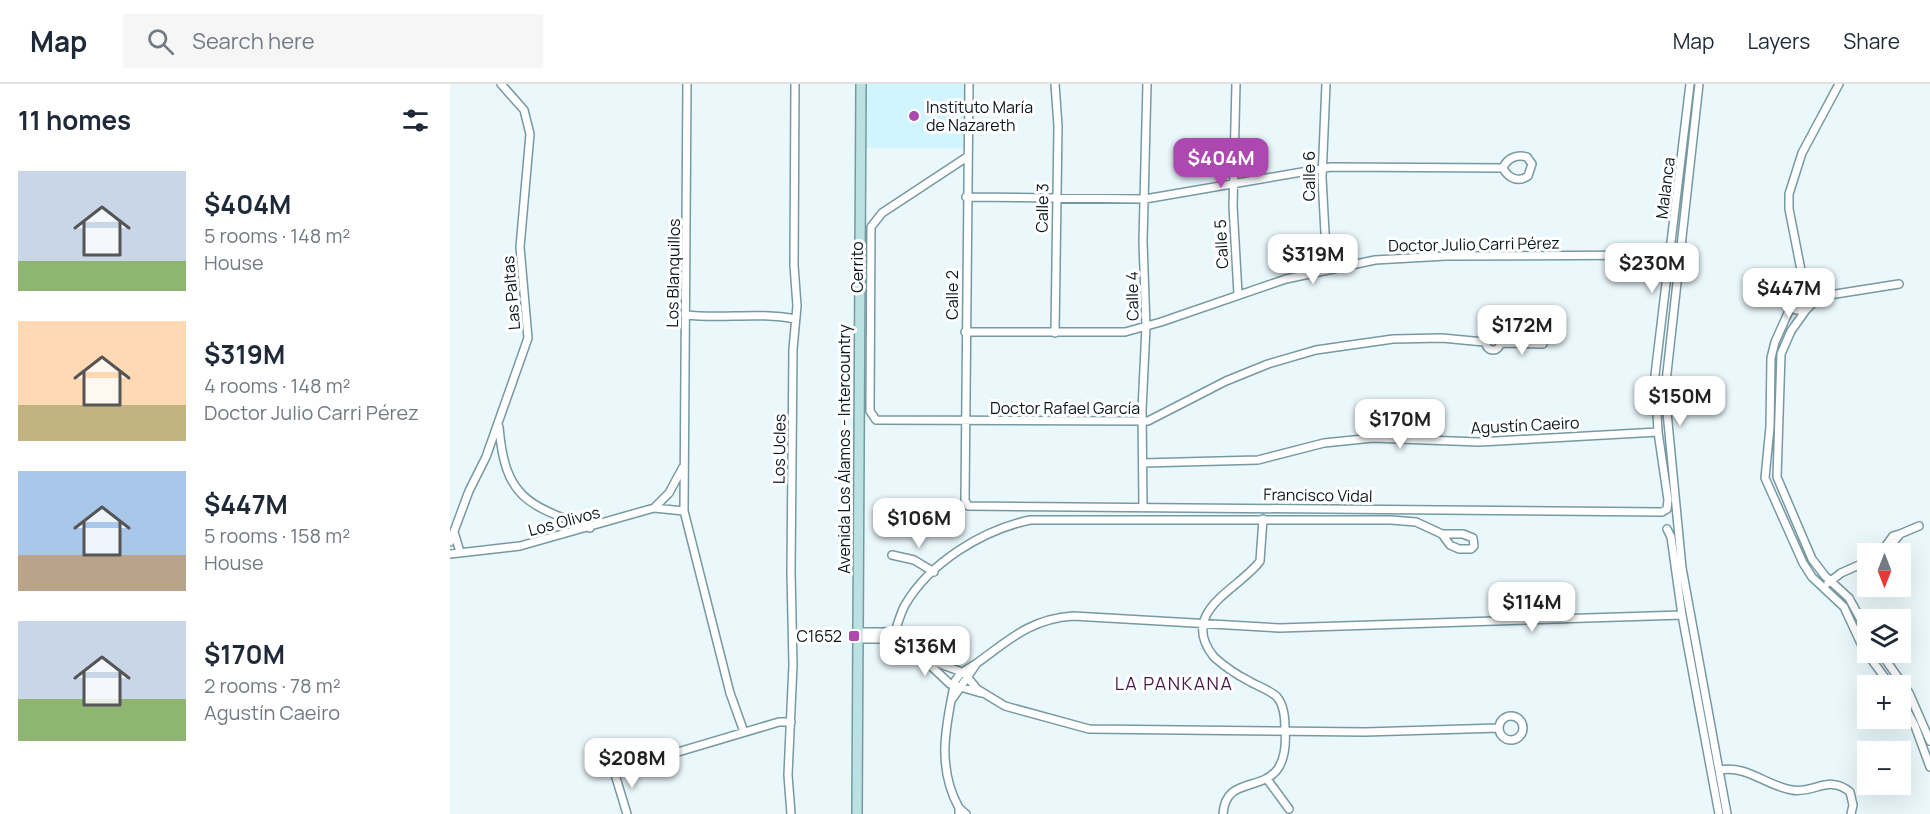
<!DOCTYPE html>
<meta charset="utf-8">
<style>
body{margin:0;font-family:Manrope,sans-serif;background:#f6f6f7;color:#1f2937;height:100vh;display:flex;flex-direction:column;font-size:22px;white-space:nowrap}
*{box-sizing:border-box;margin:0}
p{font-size:20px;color:#747a83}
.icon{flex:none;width:33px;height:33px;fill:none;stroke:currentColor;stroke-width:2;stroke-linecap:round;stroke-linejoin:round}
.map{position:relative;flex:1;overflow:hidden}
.side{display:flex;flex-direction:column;background:#fff;width:450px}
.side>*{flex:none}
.needle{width:39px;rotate:180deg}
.fabs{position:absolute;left:1407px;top:459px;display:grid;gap:12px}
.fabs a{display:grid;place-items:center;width:54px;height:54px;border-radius:0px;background:#fff;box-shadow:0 6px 24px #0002;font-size:30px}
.price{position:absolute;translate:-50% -51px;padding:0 14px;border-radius:12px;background:#fff;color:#222;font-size:20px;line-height:39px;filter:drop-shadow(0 2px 3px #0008)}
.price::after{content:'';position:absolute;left:50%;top:36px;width:18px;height:14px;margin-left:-9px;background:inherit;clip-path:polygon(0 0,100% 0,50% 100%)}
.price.current{background:#ac48af;color:#fff}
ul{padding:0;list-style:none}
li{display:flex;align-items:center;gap:18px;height:150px;padding:0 18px}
li span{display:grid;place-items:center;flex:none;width:168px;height:120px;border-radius:0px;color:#555}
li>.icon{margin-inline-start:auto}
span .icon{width:72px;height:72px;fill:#fffc;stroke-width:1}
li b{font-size:26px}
h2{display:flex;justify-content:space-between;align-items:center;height:72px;padding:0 18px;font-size:26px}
header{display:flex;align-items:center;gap:36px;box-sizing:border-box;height:84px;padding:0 30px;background:#fff;border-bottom:2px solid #e0e1e3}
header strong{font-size:28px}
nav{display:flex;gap:33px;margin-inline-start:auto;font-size:21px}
.search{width:420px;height:54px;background:#f6f6f7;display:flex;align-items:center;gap:15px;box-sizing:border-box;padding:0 21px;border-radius:0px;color:#747a83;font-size:22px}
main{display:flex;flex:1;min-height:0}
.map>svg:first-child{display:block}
.built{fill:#d1f5ff}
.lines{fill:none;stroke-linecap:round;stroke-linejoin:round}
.minor-casing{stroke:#7799a2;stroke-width:10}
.secondary-casing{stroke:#7799a2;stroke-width:12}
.minor{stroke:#fff;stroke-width:7}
.secondary{stroke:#bbe2e2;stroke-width:9}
.poi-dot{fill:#ac48af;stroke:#fff;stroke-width:2}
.labels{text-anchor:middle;stroke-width:6;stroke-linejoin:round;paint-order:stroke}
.poi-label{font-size:16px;fill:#0a171a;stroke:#fff;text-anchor:start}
.street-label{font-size:16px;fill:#0a171a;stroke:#fff}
.neighbourhood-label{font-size:18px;letter-spacing:1.5px;fill:#49194a;stroke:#fff}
</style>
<header>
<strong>Map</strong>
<div class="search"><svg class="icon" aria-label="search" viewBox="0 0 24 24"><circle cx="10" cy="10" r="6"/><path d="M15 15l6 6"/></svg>Search here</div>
<nav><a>Map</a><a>Layers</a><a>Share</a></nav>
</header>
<main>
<section class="side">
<h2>11 homes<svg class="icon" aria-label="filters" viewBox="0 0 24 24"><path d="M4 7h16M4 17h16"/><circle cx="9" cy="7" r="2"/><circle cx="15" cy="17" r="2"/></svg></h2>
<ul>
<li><span style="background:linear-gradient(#c9d6e8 75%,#8fb573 0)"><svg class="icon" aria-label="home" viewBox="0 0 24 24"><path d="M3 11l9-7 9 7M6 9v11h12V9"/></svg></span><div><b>$404M</b><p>5 rooms · 148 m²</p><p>House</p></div></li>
<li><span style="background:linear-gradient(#ffd9b3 70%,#c2b280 0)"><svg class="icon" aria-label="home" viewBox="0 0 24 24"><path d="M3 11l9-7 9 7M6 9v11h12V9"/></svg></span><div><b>$319M</b><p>4 rooms · 148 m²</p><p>Doctor Julio Carri Pérez</p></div></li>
<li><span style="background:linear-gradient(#a9c7e8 70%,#b9a48a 0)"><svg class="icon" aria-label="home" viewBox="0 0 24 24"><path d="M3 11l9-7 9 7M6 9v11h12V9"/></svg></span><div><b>$447M</b><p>5 rooms · 158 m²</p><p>House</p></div></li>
<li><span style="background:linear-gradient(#c9d6e8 65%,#8fb573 0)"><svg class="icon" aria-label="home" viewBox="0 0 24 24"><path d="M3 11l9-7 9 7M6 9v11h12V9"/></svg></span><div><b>$170M</b><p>2 rooms · 78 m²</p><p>Agustín Caeiro</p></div></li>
</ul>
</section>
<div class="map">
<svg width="1480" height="730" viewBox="0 0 1480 730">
<rect width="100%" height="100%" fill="#eaf8fc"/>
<path class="built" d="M 412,0 L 516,0 L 516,64 L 410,64 Z"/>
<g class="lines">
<defs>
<path id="minor" d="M 237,0 L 234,427 L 280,609 L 294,648
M 519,0 L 515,416 L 518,422 L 1212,428 L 1217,425 L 1218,416 L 1208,348 L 1205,291 L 1240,0
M 786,0 L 783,122 L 788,210
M 876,0 L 872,94 L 877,185
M 1249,0 L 1215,307 L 1232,484 L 1277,730
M 517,73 L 432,129 L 421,143 L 420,327 L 426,336 L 698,337 L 776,297 L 818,280 L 866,266 L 943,255 L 992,254 L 1034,258
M 516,113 L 695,115 L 881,83 L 1053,84 C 1058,94 1068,99 1078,92 L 1082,80 L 1077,73 C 1067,70 1057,74 1053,84
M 1360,205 L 1352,203 L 1344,208 L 1343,219 L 1346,226 L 1356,226 L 1362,220 L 1363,211 L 1351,186 L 1339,125 L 1339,110 L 1352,69 L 1389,0
M 1362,208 L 1373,212 L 1449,200
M 1343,218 L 1325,258 L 1321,274 L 1320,343 L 1315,394 L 1353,479 L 1362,493 L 1394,523 L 1413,564 L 1441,602
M 1356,226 L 1341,247 L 1331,270 L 1327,393 L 1362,475 L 1375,492 L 1399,514 L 1418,549
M 236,231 C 273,235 309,228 345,235
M 515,248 L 675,248 L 711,238 L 836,195 L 925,176 L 996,172 L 1220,171
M 605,249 L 608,42 L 605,0
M1036 259a7 7 0 1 1 14 0a7 7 0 1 1-14 0Z
M 1051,259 L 1093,260
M 49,343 C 55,414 77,421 140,444
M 693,379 L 808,376 L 874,359 L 923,354 L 1029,358 L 1208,348
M 693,423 L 692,326 L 696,243 L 693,157 L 697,0
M 204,424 L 219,409 L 233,383
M 1217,445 L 1221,453 L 1232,531
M 4,448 L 10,468
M 1450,450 L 1469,442
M 0,458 L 19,407 L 36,373 L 78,254 L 70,163 L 80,50 L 74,26 L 51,0
M 0,470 L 70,462 L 204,424 L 234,427
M 1427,470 L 1441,461 L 1450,450 L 1443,452 L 1435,463
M 442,471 L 464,476 L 484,488
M 1378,499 L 1391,489 L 1418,477
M 408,548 L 437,548 L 447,552 L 488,579 L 514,589 L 527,605 L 555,622 L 639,645 L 915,648 L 1049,644
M 408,555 L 437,555 L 446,558 L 481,582 L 500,600 L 531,609
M 441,556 C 447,545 449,532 455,521 C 480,478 533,446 580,436 L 941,436 L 966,438 L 992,450 L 1000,461 L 1009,465 L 1021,465 L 1024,462 L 1023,454 L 1013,450 L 992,450
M 1430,568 L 1459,609 L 1480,657
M 527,579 C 559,556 580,535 623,532 L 830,544 L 1232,531 L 1269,730
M 503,614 L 527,579 L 510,590 L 505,597 C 496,641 486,682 509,724
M 1450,614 L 1465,642 L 1480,683
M1049 644a12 12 0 1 1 24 0a12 12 0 1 1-24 0Z
M 1270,686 C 1298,681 1316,702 1342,706 C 1364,710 1379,690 1400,708 L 1403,721 L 1401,730
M 817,695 L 839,725
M 177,730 L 164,687 L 329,638 L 341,638
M 341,730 L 338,691 L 343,581 L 341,488 L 343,265 L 347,222 L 344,181 L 345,0
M 509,730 L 509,724 L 516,730
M 773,730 C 776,680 841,724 835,644 C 835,634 834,621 827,613 C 820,606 807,602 799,597 C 787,591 774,582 764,573 C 727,527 790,505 810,477 L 813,435"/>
<path id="secondary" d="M 407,730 L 411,0"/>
</defs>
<use href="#minor" class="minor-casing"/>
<use href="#secondary" class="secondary-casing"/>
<use href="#minor" class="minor"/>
<use href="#secondary" class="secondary"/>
</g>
<g class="poi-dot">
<circle cx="464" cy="32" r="6"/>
<rect x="398" y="546" width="12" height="12" rx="3"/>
</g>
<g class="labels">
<g class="poi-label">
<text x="476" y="29">Instituto María<tspan x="476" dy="18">de Nazareth</tspan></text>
<text x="392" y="558" text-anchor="end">C1652</text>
</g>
<g class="street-label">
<text transform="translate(859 92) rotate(-90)" y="6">Calle 6</text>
<text transform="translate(1215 104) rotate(-83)" y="6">Malanca</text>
<text transform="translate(592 124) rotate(-89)" y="6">Calle 3</text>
<text transform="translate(771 160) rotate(-93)" y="6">Calle 5</text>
<text transform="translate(1024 160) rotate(-1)" y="6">Doctor Julio Carri Pérez</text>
<text transform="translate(407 183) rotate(-90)" y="6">Cerrito</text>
<text transform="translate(223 189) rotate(-89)" y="6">Los Blanquillos</text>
<text transform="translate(61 209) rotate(-95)" y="6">Las Paltas</text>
<text transform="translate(502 211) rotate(-90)" y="6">Calle 2</text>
<text transform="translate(682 212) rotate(-91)" y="6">Calle 4</text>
<text x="615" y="330">Doctor Rafael García</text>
<text transform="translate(1075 341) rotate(-3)" y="6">Agustín Caeiro</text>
<text transform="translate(329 365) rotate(-89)" y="6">Los Ucles</text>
<text transform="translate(394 365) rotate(-90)" y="6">Avenida Los Álamos - Intercountry</text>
<text transform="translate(868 411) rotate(1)" y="6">Francisco Vidal</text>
<text transform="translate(114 437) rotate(-15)" y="6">Los Olivos</text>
</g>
<g class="neighbourhood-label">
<text x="724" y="606">LA PANKANA</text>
</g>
</g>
</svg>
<div class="fabs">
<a><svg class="needle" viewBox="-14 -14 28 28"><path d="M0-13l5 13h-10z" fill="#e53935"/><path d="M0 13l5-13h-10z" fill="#747a83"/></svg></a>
<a><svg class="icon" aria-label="layers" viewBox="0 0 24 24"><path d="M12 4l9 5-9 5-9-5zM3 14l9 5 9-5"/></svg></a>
<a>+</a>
<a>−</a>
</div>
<b class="price current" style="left:771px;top:105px">$404M</b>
<b class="price" style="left:863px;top:201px">$319M</b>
<b class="price" style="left:1202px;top:210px">$230M</b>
<b class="price" style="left:1339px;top:235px">$447M</b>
<b class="price" style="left:1072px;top:272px">$172M</b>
<b class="price" style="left:1230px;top:343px">$150M</b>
<b class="price" style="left:950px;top:366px">$170M</b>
<b class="price" style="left:469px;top:465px">$106M</b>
<b class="price" style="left:1082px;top:549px">$114M</b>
<b class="price" style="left:475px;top:593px">$136M</b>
<b class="price" style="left:182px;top:705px">$208M</b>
</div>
</main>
